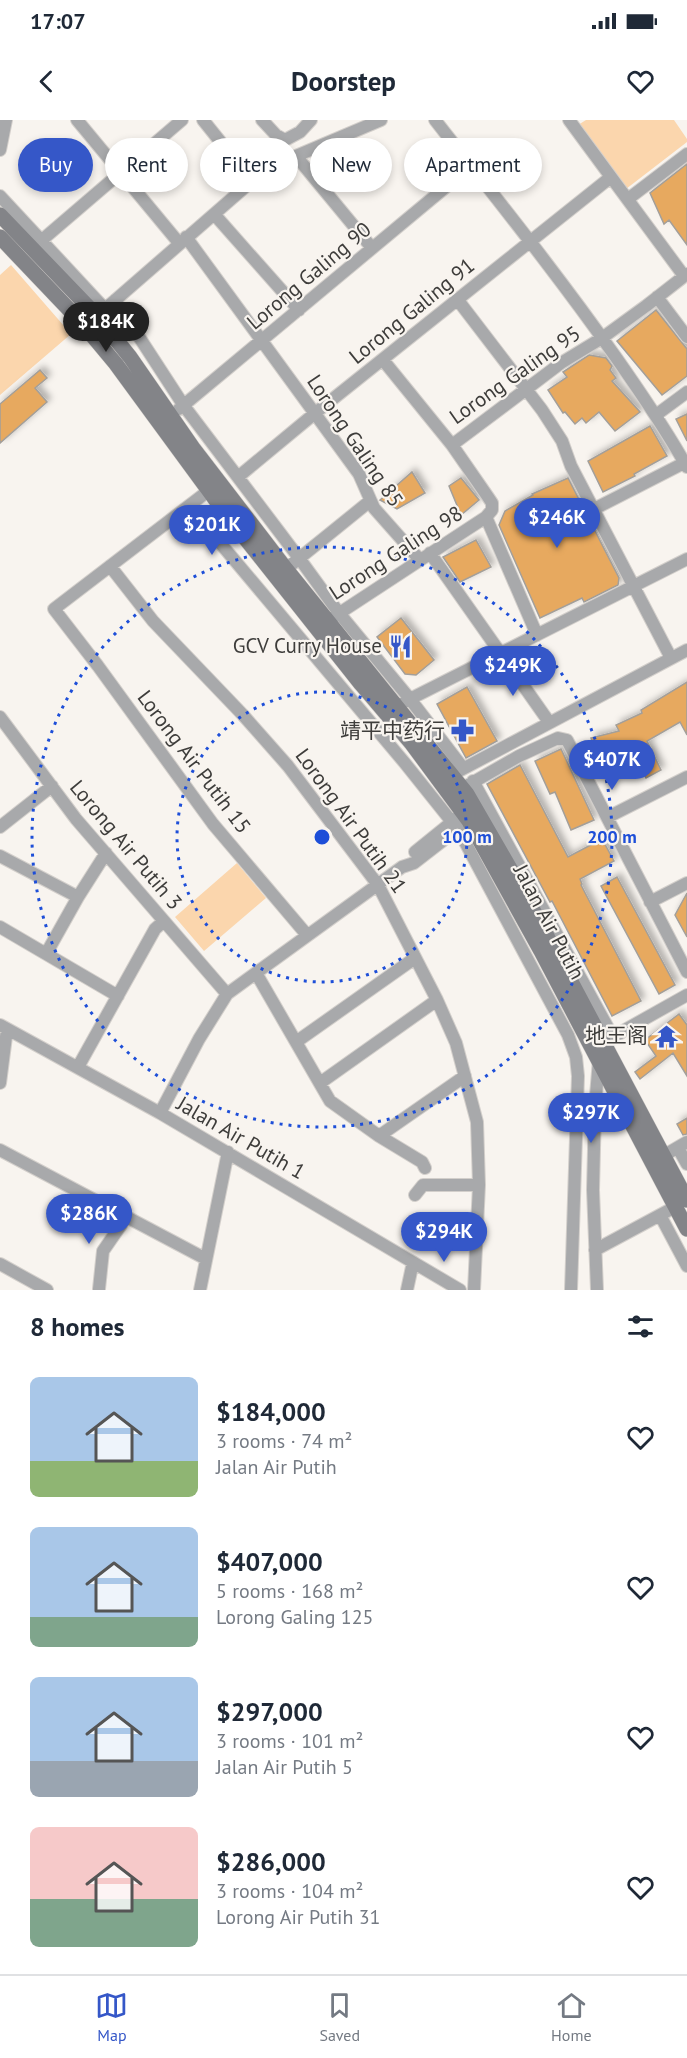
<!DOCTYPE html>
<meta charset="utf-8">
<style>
body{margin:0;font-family:"PT Sans","Noto Sans SC",sans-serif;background:#f6f6f7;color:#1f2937;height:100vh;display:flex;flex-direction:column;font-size:22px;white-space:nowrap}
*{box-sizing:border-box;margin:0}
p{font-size:20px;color:#747a83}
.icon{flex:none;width:33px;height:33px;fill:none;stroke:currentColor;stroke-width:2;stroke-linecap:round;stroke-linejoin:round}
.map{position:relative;height:1170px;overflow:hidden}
.panel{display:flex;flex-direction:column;background:#fff;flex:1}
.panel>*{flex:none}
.banner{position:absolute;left:18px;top:18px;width:651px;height:54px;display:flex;gap:12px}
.price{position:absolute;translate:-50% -51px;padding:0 14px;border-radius:21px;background:#3557c8;color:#fff;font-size:20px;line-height:39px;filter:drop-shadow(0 2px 3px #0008)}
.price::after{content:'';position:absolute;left:50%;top:36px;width:18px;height:14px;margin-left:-9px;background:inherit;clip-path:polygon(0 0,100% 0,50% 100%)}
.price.active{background:#222;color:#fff}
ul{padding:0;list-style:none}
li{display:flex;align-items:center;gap:18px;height:150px;padding:0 30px}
li span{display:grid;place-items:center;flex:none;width:168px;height:120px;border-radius:9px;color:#555}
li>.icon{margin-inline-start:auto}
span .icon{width:72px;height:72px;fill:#fffc;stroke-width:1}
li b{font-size:26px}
h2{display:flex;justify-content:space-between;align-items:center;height:72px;padding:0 30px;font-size:26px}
.tag{padding:0 21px;border-radius:27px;background:#fff;box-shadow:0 3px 9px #0003;font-size:21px;line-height:54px}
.tag.active{background:#3557c8;color:#fff}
.status{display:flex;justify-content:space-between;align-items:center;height:42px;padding:0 30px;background:#fff;direction:ltr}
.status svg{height:16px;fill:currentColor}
header{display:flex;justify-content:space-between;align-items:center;height:78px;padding:0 30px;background:#fff;font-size:27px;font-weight:700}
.tab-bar{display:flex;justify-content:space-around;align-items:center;height:84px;border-top:2px solid #e0e1e3;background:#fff;font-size:16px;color:#747a83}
.tab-bar a{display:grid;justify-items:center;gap:3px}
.tab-bar .active{color:#3557c8}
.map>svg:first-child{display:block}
.green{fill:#fbd6ad}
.building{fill:#e7a95f;stroke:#a39f9a;stroke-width:1.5;filter:url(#shadow)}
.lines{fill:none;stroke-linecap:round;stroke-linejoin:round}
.street-casing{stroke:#d3cfcb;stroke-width:14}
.secondary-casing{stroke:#d3cfcb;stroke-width:16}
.street{stroke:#a8a9ab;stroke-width:12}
.secondary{stroke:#838488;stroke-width:15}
.ring{fill:none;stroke:#1d4ed8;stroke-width:3;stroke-dasharray:3 6}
.labels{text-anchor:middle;stroke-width:4.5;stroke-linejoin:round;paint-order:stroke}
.street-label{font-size:21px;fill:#3e3d3b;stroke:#f8f4ef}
.poi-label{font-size:21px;fill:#3e3d3b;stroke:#f8f4ef;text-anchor:end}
.centre{fill:#1d4ed8;stroke:#f8f4ef;stroke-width:3}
.ring-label{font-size:18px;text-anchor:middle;font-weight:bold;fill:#1d4ed8;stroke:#f8f4ef;stroke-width:4.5;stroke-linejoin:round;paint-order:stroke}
</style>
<div class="status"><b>17:07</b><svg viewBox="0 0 49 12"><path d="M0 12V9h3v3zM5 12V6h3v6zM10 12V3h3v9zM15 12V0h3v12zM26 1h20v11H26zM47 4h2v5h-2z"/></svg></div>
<header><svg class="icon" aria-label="back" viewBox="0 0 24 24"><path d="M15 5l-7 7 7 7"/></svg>Doorstep<svg class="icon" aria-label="heart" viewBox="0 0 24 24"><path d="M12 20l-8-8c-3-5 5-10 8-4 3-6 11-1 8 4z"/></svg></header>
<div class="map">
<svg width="687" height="1170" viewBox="0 0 687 1170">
<defs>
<filter id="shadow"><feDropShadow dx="4" dy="-4" stdDeviation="3" flood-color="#0004"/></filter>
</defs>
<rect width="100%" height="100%" fill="#f8f4ef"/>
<path class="green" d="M 586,0 L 674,0 L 687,19 L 687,22 L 626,69 L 578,5 Z
M 11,145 L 71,214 L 0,275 L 0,155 Z
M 237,743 L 266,778 L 204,831 L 175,797 Z"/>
<path class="building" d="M 687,44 L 687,125 L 669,100 L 664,104 L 650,73 Z
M 656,190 L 687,229 L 687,256 L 662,275 L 617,221 Z
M 589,235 L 606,238 L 612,246 L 610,250 L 616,258 L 612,261 L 640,292 L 615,311 L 599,292 L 586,303 L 582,298 L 575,304 L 565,292 L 563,293 L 548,270 L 567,257 L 563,252 Z
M 40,250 L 47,258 L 35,268 L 47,282 L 0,323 L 0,284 Z
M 687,294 L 687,321 L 676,299 Z
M 650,306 L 667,336 L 634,354 L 635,356 L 603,372 L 588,341 Z
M 412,352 L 425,373 L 397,389 L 380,380 Z
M 461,358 L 479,380 L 461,395 L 449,366 Z
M 568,358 L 619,458 L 618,465 L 584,482 L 582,478 L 540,498 L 499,405 L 505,391 L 533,375 L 532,374 Z
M 476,420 L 491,447 L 460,462 L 443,437 Z
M 401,498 L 434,540 L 416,555 L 405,554 L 377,517 Z
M 687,562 L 687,615 L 680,602 L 647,621 L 661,650 L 646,658 L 628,621 L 613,627 L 615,630 L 598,640 L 591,618 L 619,611 L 616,605 L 642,593 L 641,590 Z
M 467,567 L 497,621 L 466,638 L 437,584 Z
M 561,629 L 594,700 L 571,710 L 555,672 L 550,674 L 535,641 Z
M 520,645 L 568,737 L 602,719 L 614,741 L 580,759 L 582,764 L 581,765 L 641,881 L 612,896 L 552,781 L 550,782 L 487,664 Z
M 617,757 L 675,865 L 659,874 L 601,766 Z
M 687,773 L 687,817 L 675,795 Z
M 679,894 L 687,905 L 687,956 L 673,933 L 640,959 L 635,952 L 656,936 L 645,920 Z
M 687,998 L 687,1014 L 683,1015 L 677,1004 Z"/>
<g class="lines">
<defs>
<path id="street" d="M 77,0 L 179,123
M 203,0 L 252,61
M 262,0 L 276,15 L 285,20 L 300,12 L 311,0
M 435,0 C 496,78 558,155 615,236 C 641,273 665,308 687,347
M 569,0 L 684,156
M 0,30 L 6,0
M 296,36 L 372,128
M 0,76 L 105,189
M 628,79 L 687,34
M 214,94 L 299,190
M 186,117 L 359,354 L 374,388 L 420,440
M 42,120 L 182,0
M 657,177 L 687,217
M 457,179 L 542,290 L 562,321 L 571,346 L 671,538
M 115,180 L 184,286 L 299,438 L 339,493 L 410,579 L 463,648
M 97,196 L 252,61 L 296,36 L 381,0
M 179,289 L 471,46
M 656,295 L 687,272
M 452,325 L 561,243 L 602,218 L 646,186 L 687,154
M 238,357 L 314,294 L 611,57
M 216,365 L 54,489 L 98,546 L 213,704 L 307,815
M 189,386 L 404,642 L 452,702
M 594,389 L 684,343
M 486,397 L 537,515
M 430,433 L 549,602
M 110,446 L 153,501 L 243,595 L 288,646 L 378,765 L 437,880 L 456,923 L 477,1002 L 479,1065 L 474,1170
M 286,449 L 370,381
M 332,498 L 486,397 L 492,390 L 492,383 L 488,377 L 452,325 L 383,240
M 404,582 L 687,439
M 0,597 L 76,699 L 227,874
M 457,652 L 687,530
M 473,661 L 613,917
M 463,668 L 519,636 L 558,618 L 567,620 L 687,852
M 608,697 L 687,657
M 0,707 L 52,666
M 458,709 L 568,915 L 576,937 L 578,956 L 571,1170
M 415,732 L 457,698
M 0,736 L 78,777
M 650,782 L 687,763
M 0,807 L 118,876
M 46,834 L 78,777 L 106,733
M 256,853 L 330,981 L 379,1016 L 422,1042 L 425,1048
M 0,905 L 160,993 L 460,1170
M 296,922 L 415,838
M 608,922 L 623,911 L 687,875
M 78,947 L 155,809 L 164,801
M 0,963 L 7,909
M 320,963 L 437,880
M 160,993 L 199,919 L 227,874 L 402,747 L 414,743 L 463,705
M 379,1016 L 465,956
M 678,1028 L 687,1044
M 0,1030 L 206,1139
M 663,1036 L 687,1022
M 415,1075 L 423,1065 L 479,1065
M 660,1095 L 687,1146
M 595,1130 L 675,1087
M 0,1144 L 47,1170
M 99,1169 L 103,1131 L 121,1105 L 125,1095
M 200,1170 L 228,1032
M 407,1170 L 413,1142
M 597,1170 L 593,1070 L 595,987 L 599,940"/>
<path id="secondary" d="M 0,95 L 97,196 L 130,237 L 193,328 L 286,449 L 467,674 L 523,771 L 687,1080
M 0,117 L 81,202 L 116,244 L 226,394 L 361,564 L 412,624 L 469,701 L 541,831 L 687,1109
M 595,987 L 612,985 L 624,988"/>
</defs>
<use href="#street" class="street-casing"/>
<use href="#secondary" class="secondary-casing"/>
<use href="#street" class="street"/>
<use href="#secondary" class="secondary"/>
</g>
<g class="ring">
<circle cx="322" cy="717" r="145"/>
<circle cx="322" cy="717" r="290"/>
</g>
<defs>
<symbol id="restaurant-bare" viewBox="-9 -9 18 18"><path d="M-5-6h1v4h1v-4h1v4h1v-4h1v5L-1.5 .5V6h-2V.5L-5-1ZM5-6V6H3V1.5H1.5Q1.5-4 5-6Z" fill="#3557c8" stroke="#f8f4ef" stroke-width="2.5" paint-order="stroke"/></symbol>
<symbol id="pharmacy-bare" viewBox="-9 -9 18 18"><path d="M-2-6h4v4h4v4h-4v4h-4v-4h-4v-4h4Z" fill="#3557c8" stroke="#f8f4ef" stroke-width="2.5" paint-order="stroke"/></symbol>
<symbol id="temple-bare" viewBox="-9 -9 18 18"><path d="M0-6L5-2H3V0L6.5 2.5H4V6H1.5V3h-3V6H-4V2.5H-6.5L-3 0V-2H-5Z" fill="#3557c8" stroke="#f8f4ef" stroke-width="2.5" paint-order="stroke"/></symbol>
</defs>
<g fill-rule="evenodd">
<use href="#restaurant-bare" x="384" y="510" width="33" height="33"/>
<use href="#pharmacy-bare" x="446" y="594" width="33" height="33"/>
<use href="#temple-bare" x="650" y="900" width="33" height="33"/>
</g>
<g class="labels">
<g class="street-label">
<text transform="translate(309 156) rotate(-40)" y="7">Lorong Galing 90</text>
<text transform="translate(412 191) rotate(-39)" y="7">Lorong Galing 91</text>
<text transform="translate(515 255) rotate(-35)" y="7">Lorong Galing 95</text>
<text transform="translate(355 321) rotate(56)" y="7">Lorong Galing 85</text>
<text transform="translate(396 433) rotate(-33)" y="7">Lorong Galing 98</text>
<text transform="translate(194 642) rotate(53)" y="7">Lorong Air Putih 15</text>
<text transform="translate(351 701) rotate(54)" y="7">Lorong Air Putih 21</text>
<text transform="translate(126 725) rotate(50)" y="7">Lorong Air Putih 3</text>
<text transform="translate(549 802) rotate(62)" y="7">Jalan Air Putih</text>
<text transform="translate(241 1018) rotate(30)" y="7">Jalan Air Putih 1</text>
</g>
<g class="poi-label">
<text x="382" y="533">GCV Curry House</text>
<text x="445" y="618">靖平中药行</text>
<text x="648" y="923">地王阁</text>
</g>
</g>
<circle cx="322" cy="717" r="9" class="centre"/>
<g class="ring-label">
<text x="467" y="723">100 m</text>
<text x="612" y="723">200 m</text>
</g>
</svg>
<b class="price active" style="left:106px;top:233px">$184K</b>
<b class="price" style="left:557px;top:429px">$246K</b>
<b class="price" style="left:212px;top:436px">$201K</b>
<b class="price" style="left:513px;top:577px">$249K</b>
<b class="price" style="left:612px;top:671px">$407K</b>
<b class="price" style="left:591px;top:1024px">$297K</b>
<b class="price" style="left:89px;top:1125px">$286K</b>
<b class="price" style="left:444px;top:1143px">$294K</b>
<div class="banner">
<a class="tag active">Buy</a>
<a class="tag">Rent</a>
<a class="tag">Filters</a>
<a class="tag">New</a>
<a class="tag">Apartment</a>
</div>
</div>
<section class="panel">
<h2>8 homes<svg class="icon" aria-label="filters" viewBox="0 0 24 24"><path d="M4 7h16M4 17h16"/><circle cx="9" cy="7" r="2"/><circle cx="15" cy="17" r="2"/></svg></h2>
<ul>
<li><span style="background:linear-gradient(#a9c7e8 70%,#8fb573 0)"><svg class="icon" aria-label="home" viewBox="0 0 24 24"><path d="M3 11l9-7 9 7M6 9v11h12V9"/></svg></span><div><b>$184,000</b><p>3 rooms · 74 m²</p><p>Jalan Air Putih</p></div><svg class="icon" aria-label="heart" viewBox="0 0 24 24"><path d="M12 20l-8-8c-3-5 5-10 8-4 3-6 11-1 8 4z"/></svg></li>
<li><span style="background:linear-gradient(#a9c7e8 75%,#7fa58c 0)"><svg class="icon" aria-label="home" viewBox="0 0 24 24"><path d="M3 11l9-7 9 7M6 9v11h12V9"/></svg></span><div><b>$407,000</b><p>5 rooms · 168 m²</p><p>Lorong Galing 125</p></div><svg class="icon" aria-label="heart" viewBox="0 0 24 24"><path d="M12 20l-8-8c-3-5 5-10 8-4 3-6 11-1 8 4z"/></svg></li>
<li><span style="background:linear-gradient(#a9c7e8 70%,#9aa5b1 0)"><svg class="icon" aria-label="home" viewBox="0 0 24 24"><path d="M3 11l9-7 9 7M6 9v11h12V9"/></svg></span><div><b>$297,000</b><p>3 rooms · 101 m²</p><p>Jalan Air Putih 5</p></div><svg class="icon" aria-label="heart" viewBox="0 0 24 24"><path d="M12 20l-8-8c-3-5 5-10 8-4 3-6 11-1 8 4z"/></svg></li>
<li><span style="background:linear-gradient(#f6c9c9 60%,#7fa58c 0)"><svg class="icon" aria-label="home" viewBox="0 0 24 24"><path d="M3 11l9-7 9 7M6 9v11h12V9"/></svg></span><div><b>$286,000</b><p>3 rooms · 104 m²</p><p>Lorong Air Putih 31</p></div><svg class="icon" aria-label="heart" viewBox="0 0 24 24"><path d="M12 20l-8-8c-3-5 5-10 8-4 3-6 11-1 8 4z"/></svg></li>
</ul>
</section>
<nav class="tab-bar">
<a class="active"><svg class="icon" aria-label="map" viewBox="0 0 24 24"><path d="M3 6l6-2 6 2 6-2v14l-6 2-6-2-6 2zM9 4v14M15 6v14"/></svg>Map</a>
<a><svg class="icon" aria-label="saved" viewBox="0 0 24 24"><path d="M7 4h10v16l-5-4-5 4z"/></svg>Saved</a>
<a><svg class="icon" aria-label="home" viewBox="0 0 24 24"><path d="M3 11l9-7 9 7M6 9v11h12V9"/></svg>Home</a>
</nav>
